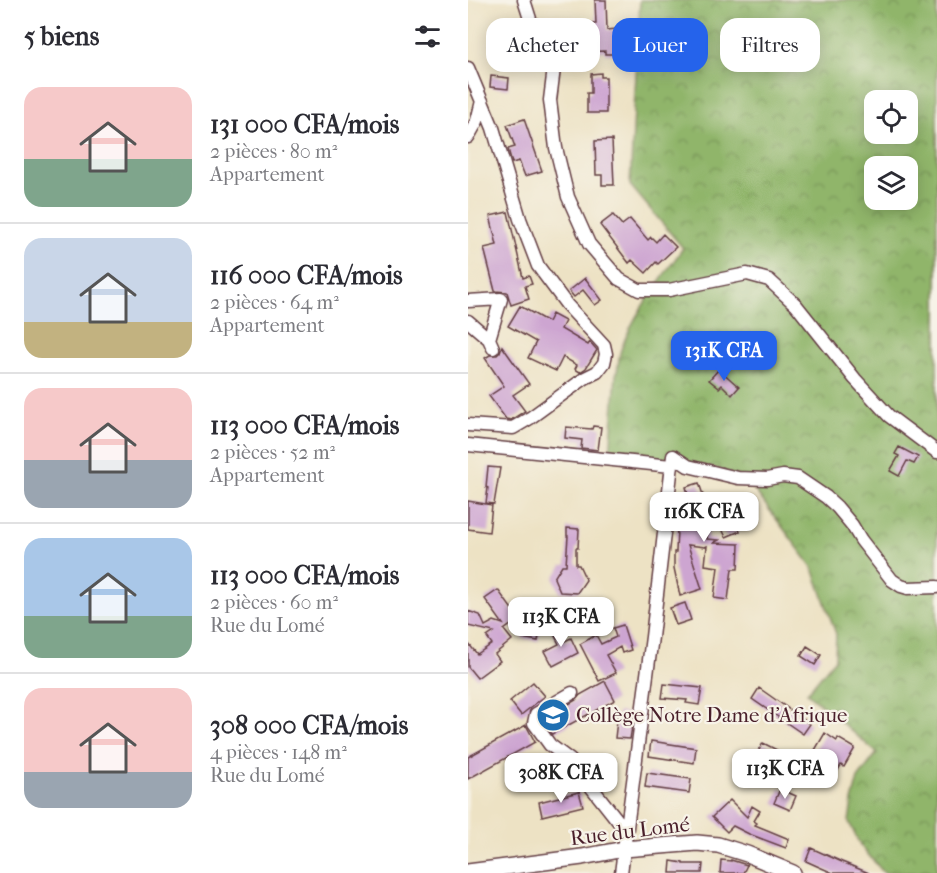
<!DOCTYPE html>
<html lang="fr">
<meta charset="utf-8">
<style>
body{margin:0;font-family:"IM FELL French Canon",serif;background:#f7f7f7;color:#2b2b33;height:100vh;display:flex;flex-direction:column;font-size:22px;white-space:nowrap}
*{box-sizing:border-box;margin:0}
p{font-size:20px;color:#7c7c81}
.icon{flex:none;width:33px;height:33px;fill:none;stroke:currentColor;stroke-width:2;stroke-linecap:round;stroke-linejoin:round}
.map{position:relative;flex:1;overflow:hidden}
.panel{display:flex;flex-direction:column;background:#fff;width:468px}
.panel>*{flex:none}
.hud{position:absolute;left:18px;top:18px;width:360px;height:54px;display:flex;gap:12px}
.tools{position:absolute;left:396px;top:90px;display:grid;gap:12px}
.tools a{display:grid;place-items:center;width:54px;height:54px;border-radius:12px;background:#fff;box-shadow:0 3px 15px #0003;font-size:30px}
.price{position:absolute;translate:-50% -51px;padding:0 14px;border-radius:12px;background:#fff;color:#222;font-size:20px;line-height:39px;filter:drop-shadow(0 2px 3px #0008)}
.price::after{content:'';position:absolute;left:50%;top:36px;width:18px;height:14px;margin-left:-9px;background:inherit;clip-path:polygon(0 0,100% 0,50% 100%)}
.price.selected{background:#2563eb;color:#fff}
ul{padding:0;list-style:none}
li{display:flex;align-items:center;gap:18px;height:150px;padding:0 24px}
li+li{border-top:2px solid #e1e1e2}
li span{display:grid;place-items:center;flex:none;width:168px;height:120px;border-radius:18px;color:#555}
li>.icon{margin-inline-start:auto}
span .icon{width:72px;height:72px;fill:#fffc;stroke-width:1}
li b{font-size:26px}
h2{display:flex;justify-content:space-between;align-items:center;height:72px;padding:0 24px;font-size:26px}
.chip{padding:0 21px;border-radius:18px;background:#fff;box-shadow:0 3px 15px #0003;font-size:21px;line-height:54px}
.chip.selected{background:#2563eb;color:#fff}
main{display:flex;flex:1;min-height:0}
.map>svg:first-child{display:block}
.forest{fill:url(#forest-crowns);stroke:#6d6a4a;stroke-width:1.5;fill-rule:evenodd}
.building{fill:#cda5d1}
.lines{fill:none;stroke-linecap:round;stroke-linejoin:round}
.minor-casing{stroke:#623c42;stroke-width:15}
.major-casing{stroke:#623c42;stroke-width:18}
.minor{stroke:#fff;stroke-width:12}
.major{stroke:#fff;stroke-width:15}
.labels{text-anchor:middle;stroke-width:4.5;stroke-linejoin:round;paint-order:stroke}
.poi-label{font-size:21px;fill:#4a1f2b;stroke:#f7f3e8;text-anchor:start}
.street-label{font-size:21px;fill:#4a1f2b;stroke:#f7f3e8}
</style>
<main>
<section class="panel">
<h2>5 biens<svg class="icon" aria-label="filters" viewBox="0 0 24 24"><path d="M4 7h16M4 17h16"/><circle cx="9" cy="7" r="2"/><circle cx="15" cy="17" r="2"/></svg></h2>
<ul>
<li><span style="background:linear-gradient(#f6c9c9 60%,#7fa58c 0)"><svg class="icon" aria-label="home" viewBox="0 0 24 24"><path d="M3 11l9-7 9 7M6 9v11h12V9"/></svg></span><div><b>131 000 CFA/mois</b><p>2 pièces · 80 m²</p><p>Appartement</p></div></li>
<li><span style="background:linear-gradient(#c9d6e8 70%,#c2b280 0)"><svg class="icon" aria-label="home" viewBox="0 0 24 24"><path d="M3 11l9-7 9 7M6 9v11h12V9"/></svg></span><div><b>116 000 CFA/mois</b><p>2 pièces · 64 m²</p><p>Appartement</p></div></li>
<li><span style="background:linear-gradient(#f6c9c9 60%,#9aa5b1 0)"><svg class="icon" aria-label="home" viewBox="0 0 24 24"><path d="M3 11l9-7 9 7M6 9v11h12V9"/></svg></span><div><b>113 000 CFA/mois</b><p>2 pièces · 52 m²</p><p>Appartement</p></div></li>
<li><span style="background:linear-gradient(#a9c7e8 65%,#7fa58c 0)"><svg class="icon" aria-label="home" viewBox="0 0 24 24"><path d="M3 11l9-7 9 7M6 9v11h12V9"/></svg></span><div><b>113 000 CFA/mois</b><p>2 pièces · 60 m²</p><p>Rue du Lomé</p></div></li>
<li><span style="background:linear-gradient(#f6c9c9 70%,#9aa5b1 0)"><svg class="icon" aria-label="home" viewBox="0 0 24 24"><path d="M3 11l9-7 9 7M6 9v11h12V9"/></svg></span><div><b>308 000 CFA/mois</b><p>4 pièces · 148 m²</p><p>Rue du Lomé</p></div></li>
</ul>
</section>
<div class="map">
<svg width="469" height="873" viewBox="0 0 469 873">
<defs>
<pattern id="forest-crowns" width="20" height="18" patternUnits="userSpaceOnUse" patternTransform="scale(1.5)"><rect width="20" height="18" fill="#90b56a"/><path d="M2 6a3 3 0 1 1 6 0M12 15a3 3 0 1 1 6 0" fill="none" stroke="#789357"/></pattern>
</defs>
<rect width="100%" height="100%" fill="#f7f3e8"/>
<filter id="ink" filterUnits="userSpaceOnUse"><feTurbulence type="fractalNoise" baseFrequency=".0167" numOctaves="2"/><feDisplacementMap in="SourceGraphic" scale="12" xChannelSelector="R" yChannelSelector="G"/><feConvolveMatrix kernelMatrix="1 2 1 2 8 2 1 2 1" color-interpolation-filters="sRGB"/></filter>
<filter id="wash" filterUnits="userSpaceOnUse"><feTurbulence type="fractalNoise" baseFrequency=".008" numOctaves="4" result="noise"/><feDisplacementMap in="SourceGraphic" scale="24" xChannelSelector="R" yChannelSelector="G"/><feGaussianBlur stdDeviation="1.35" result="paint"/><feColorMatrix in="noise" values="0 0 0 0 0 0 0 0 0 0 0 0 0 0 0 0 0 1.4 0 .05"/><feComposite in="paint" operator="in"/></filter>
<g filter="url(#wash)">
<rect width="100%" height="100%" fill="#ede2c4"/>
<path class="forest" d="M 172,0 L 469,0 L 469,873 L 416,873 L 392,845 L 381,822 L 384,801 L 390,778 L 409,753 L 339,693 L 367,659 L 368,634 L 345,568 L 279,480 L 247,468 L 198,459 L 142,456 L 148,375 C 151,366 150,356 154,347 C 167,311 193,280 215,248 L 162,185 ZM 406,100 L 440,100 L 440,134 L 406,134 ZM 406,166 L 440,166 L 440,200 L 406,200 Z"/>
<g id="blocks">
<path class="building" d="M 127,0 L 138,0 L 139,30 L 149,29 L 149,54 L 137,54 L 137,51 L 112,52 L 111,24 L 128,24 Z
M 133,73 L 133,77 L 138,77 L 138,113 L 119,113 L 119,93 L 123,93 L 123,74 Z
M 23,76 L 41,78 L 40,89 L 22,87 Z
M 56,119 L 74,171 L 57,176 L 51,161 L 44,163 L 40,149 L 47,147 L 39,125 Z
M 144,140 L 146,185 L 134,185 L 134,175 L 128,175 L 127,141 Z
M 40,212 L 55,278 L 61,276 L 64,284 L 57,286 L 61,299 L 43,305 L 39,292 L 27,291 L 16,248 L 29,245 L 22,216 Z
M 145,215 L 154,225 L 162,219 L 180,240 L 183,237 L 188,242 L 195,234 L 208,247 L 190,264 L 188,262 L 178,273 L 164,260 L 161,263 L 132,225 Z
M 117,278 L 134,300 L 127,305 L 115,290 L 106,297 L 101,291 Z
M 52,306 L 80,322 L 84,314 L 97,321 L 93,329 L 120,345 L 122,342 L 129,350 L 118,368 L 112,372 L 107,369 L 109,365 L 95,357 L 88,371 L 60,358 L 68,342 L 40,326 Z
M 34,346 L 61,384 L 45,395 L 57,411 L 43,420 L 38,419 L 21,396 L 36,386 L 17,358 L 22,355 L 29,355 L 32,352 Z
M 251,369 L 271,387 L 264,395 L 254,385 L 251,388 L 241,380 Z
M 125,426 L 133,427 L 130,450 L 113,448 L 114,440 L 97,438 L 98,427 L 124,429 Z
M 431,447 L 450,457 L 446,464 L 439,461 L 431,476 L 422,471 L 431,456 L 427,454 Z
M 20,467 L 32,468 L 26,504 L 18,503 L 20,488 L 18,487 Z
M 231,483 L 243,519 L 243,509 L 262,502 L 267,514 L 265,515 L 272,531 L 258,537 L 251,523 L 241,526 L 239,539 L 251,540 L 245,543 L 271,544 L 270,569 L 264,569 L 260,600 L 246,598 L 250,567 L 237,565 L 239,546 L 237,547 L 220,545 L 234,589 L 212,596 L 206,568 L 206,552 L 208,552 L 210,507 L 216,507 L 215,494 L 220,494 L 218,487 Z
M 0,501 L 24,505 L 21,532 L 0,529 Z
M 99,528 L 111,529 L 110,548 L 108,548 L 108,565 L 111,565 L 118,580 L 109,593 L 92,592 L 86,578 L 94,565 L 98,565 L 100,536 L 99,536 Z
M 30,590 L 51,619 L 36,630 L 44,640 L 27,654 L 32,661 L 9,678 L 0,667 L 0,643 L 9,654 L 24,644 L 19,637 L 26,632 L 0,626 L 0,611 L 12,615 L 17,626 L 26,621 L 35,624 L 17,599 Z
M 217,603 L 223,620 L 208,625 L 202,608 Z
M 58,615 L 74,618 L 70,641 L 54,638 Z
M 88,623 L 97,641 L 103,638 L 110,653 L 85,666 L 77,651 L 91,644 L 82,626 Z
M 155,625 L 163,650 L 154,653 L 152,647 L 138,655 L 148,673 L 131,681 L 112,644 L 128,635 L 133,644 L 148,637 L 145,628 Z
M 339,646 L 353,655 L 347,665 L 333,656 Z
M 137,681 L 147,700 L 84,734 L 75,719 L 108,700 L 112,695 Z
M 65,682 L 77,696 L 53,715 L 42,701 Z
M 196,684 L 234,688 L 231,705 L 218,703 L 219,700 L 194,698 Z
M 291,688 L 342,724 L 335,734 L 284,699 Z
M 150,712 L 166,714 L 162,739 L 147,738 Z
M 58,725 L 67,742 L 0,779 L 0,757 Z
M 357,733 L 369,741 L 370,738 L 387,748 L 376,767 L 373,765 L 369,772 L 360,766 L 364,760 L 347,750 Z
M 183,741 L 228,748 L 226,763 L 181,756 Z
M 295,743 L 309,750 L 303,761 L 319,771 L 313,781 L 297,771 L 295,775 L 281,768 Z
M 179,773 L 223,779 L 221,793 L 177,787 Z
M 312,789 L 328,796 L 322,810 L 306,803 Z
M 111,792 L 115,806 L 74,816 L 71,802 Z
M 262,800 L 279,817 L 284,806 L 292,811 L 286,821 L 289,823 L 287,825 L 321,839 L 318,848 L 281,834 L 265,826 L 259,832 L 244,817 Z
M 343,848 L 374,862 L 401,873 L 365,873 L 349,866 L 338,861 Z
M 253,860 L 263,861 L 263,860 L 279,865 L 275,873 L 252,873 Z
M 203,861 L 215,863 L 215,864 L 235,864 L 234,873 L 202,873 Z"/>
</g>
</g>
<g filter="url(#ink)">
<use href="#blocks" fill-opacity="0" stroke="#623c42" stroke-width="1.5"/>
<g class="lines">
<defs>
<path id="minor" d="M 56,0 L 62,19 L 86,68 L 82,100 L 88,148 L 100,197 L 121,244 L 151,279 L 171,290 L 201,290 L 279,274 L 301,280 L 328,305 L 387,379 L 421,416 L 469,452
M 0,68 L 25,128 L 52,219 L 70,266 L 99,305 L 136,345 L 138,354 L 136,363 L 129,372 L 117,378 L 62,418 L 45,428 L 0,425
M 0,137 L 9,121 L 14,101
M 0,301 L 33,299 L 21,339 L 25,348
M 0,321 L 21,339
M 0,445 L 203,466
M 104,693 L 68,714 L 66,723 L 82,745 L 102,760 L 158,831
M 153,873 L 184,637 L 205,456 L 220,466 L 270,478 L 299,479 L 315,476 L 330,478 L 358,497 L 369,507 L 384,525 L 393,540 L 424,580 L 433,586 L 440,588 L 469,587"/>
<path id="major" d="M 0,872 L 114,857 L 156,849 L 229,843 L 250,845 L 279,854 L 325,873"/>
</defs>
<use href="#minor" class="minor-casing"/>
<use href="#major" class="major-casing"/>
<use href="#minor" class="minor"/>
<use href="#major" class="major"/>
</g>
</g>
<defs>
<symbol id="school-disc" viewBox="-11 -11 22 22"><circle r="9.5" fill="#1f6fb2" stroke="#f7f3e8"/><path d="M0-5L7-2L0 1L-7-2ZM-4 1L0 2.5L4 1V4Q0 6-4 4Z" fill="#fff"/></symbol>
</defs>
<g fill-rule="evenodd">
<use href="#school-disc" x="66" y="696" width="38" height="38"/>
</g>
<g class="labels">
<g class="poi-label">
<text x="108" y="722">Collège Notre Dame d'Afrique</text>
</g>
<g class="street-label">
<text transform="translate(162 831) rotate(-7)" y="7">Rue du Lomé</text>
</g>
</g>
</svg>
<div class="tools">
<a><svg class="icon" aria-label="locate" viewBox="0 0 24 24"><circle cx="12" cy="12" r="6"/><path d="M12 2v4M12 18v4M2 12h4M18 12h4"/></svg></a>
<a><svg class="icon" aria-label="layers" viewBox="0 0 24 24"><path d="M12 4l9 5-9 5-9-5zM3 14l9 5 9-5"/></svg></a>
</div>
<b class="price selected" style="left:256px;top:382px">131K CFA</b>
<b class="price" style="left:236px;top:543px">116K CFA</b>
<b class="price" style="left:93px;top:648px">113K CFA</b>
<b class="price" style="left:317px;top:800px">113K CFA</b>
<b class="price" style="left:93px;top:804px">308K CFA</b>
<div class="hud">
<a class="chip">Acheter</a>
<a class="chip selected">Louer</a>
<a class="chip">Filtres</a>
</div>
</div>
</main>
